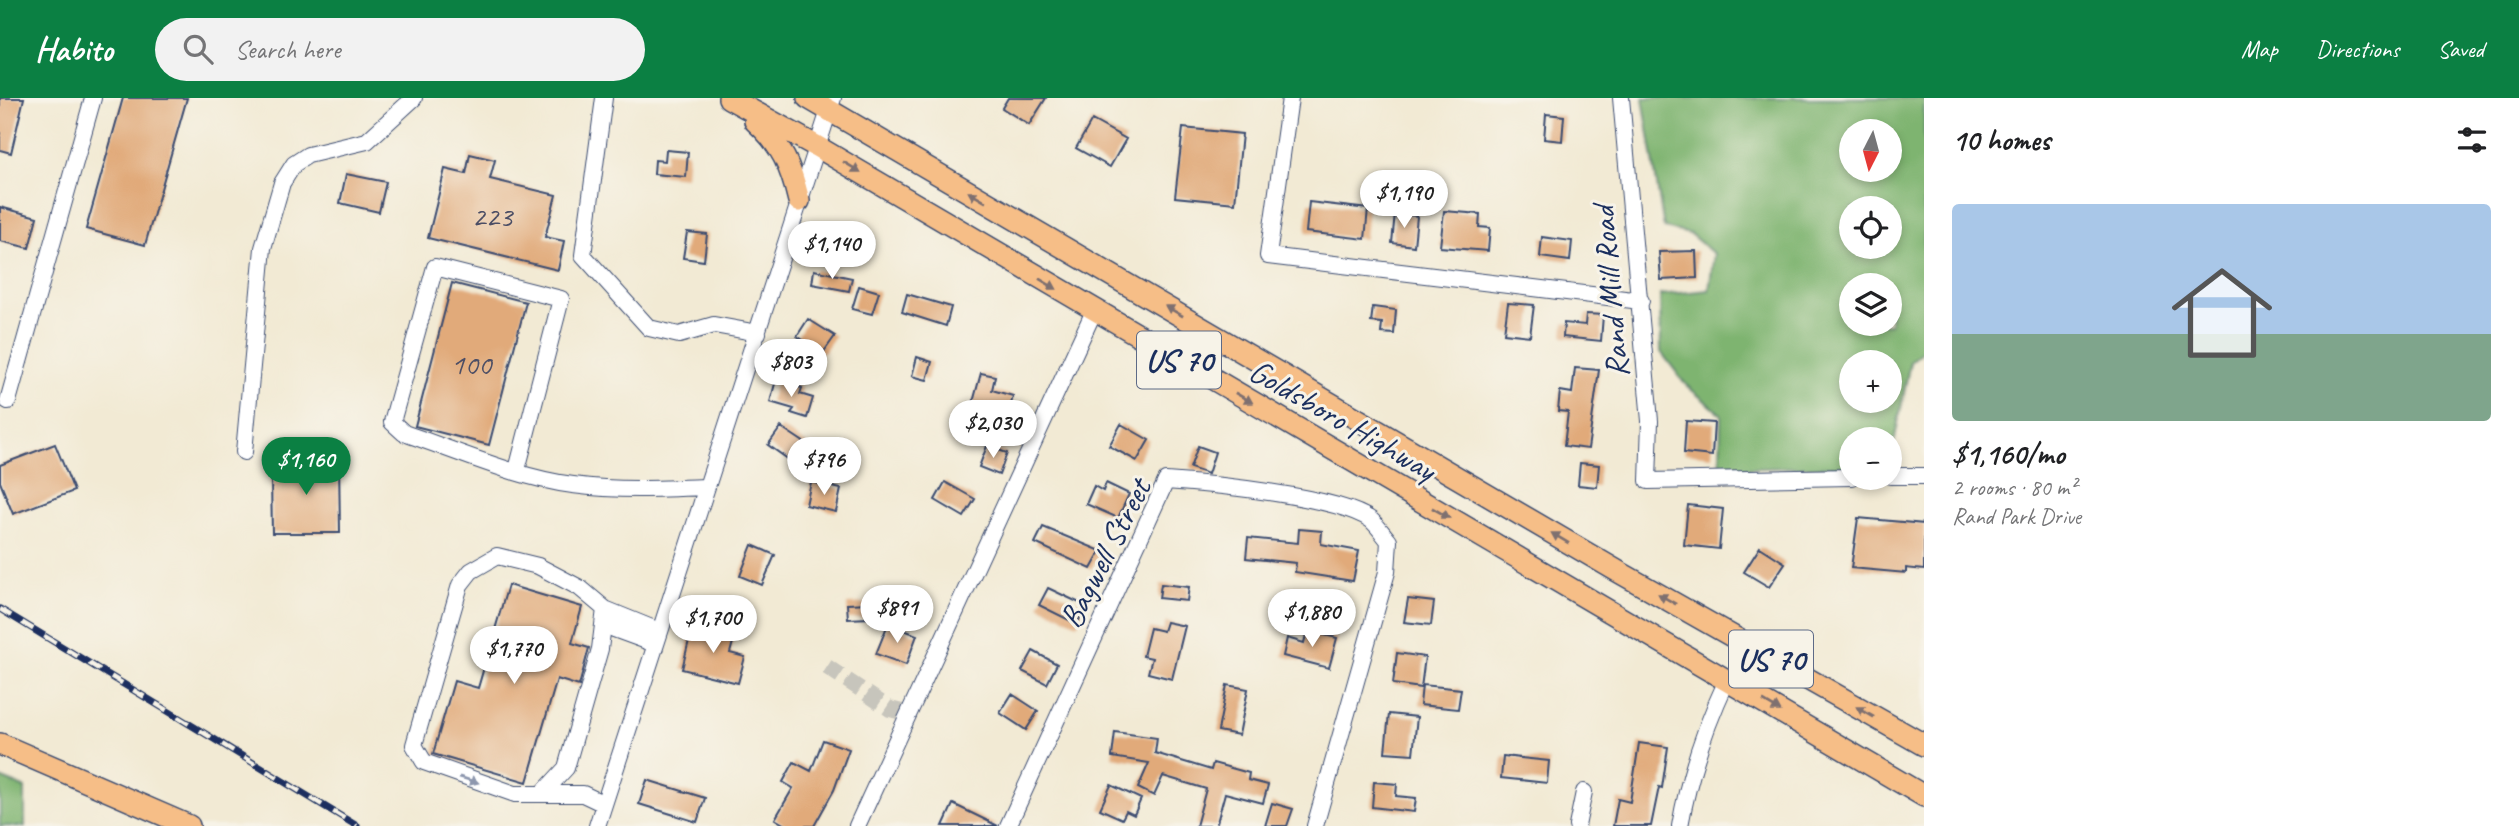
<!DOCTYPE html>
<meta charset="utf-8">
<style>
body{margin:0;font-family:Caveat,sans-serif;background:#f2f2f2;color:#202124;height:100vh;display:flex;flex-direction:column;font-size:26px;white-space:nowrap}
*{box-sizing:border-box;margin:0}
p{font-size:23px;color:#757577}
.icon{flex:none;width:38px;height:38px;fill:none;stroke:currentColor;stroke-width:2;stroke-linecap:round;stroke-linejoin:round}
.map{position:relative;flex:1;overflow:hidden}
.panel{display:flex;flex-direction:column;background:#fff;width:595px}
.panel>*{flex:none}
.needle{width:46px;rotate:186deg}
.fabs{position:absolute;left:1839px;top:21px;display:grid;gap:14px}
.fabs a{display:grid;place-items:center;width:63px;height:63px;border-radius:50%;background:#fff;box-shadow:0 4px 10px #0003;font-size:35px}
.price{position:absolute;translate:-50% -60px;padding:0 16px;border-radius:24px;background:#fff;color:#222;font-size:23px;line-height:46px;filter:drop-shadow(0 2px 4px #0008)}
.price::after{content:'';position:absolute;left:50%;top:42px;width:21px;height:16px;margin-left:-10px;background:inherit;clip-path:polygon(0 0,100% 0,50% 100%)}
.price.on{background:#0b8043;color:#fff}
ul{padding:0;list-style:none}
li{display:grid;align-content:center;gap:14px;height:371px;padding:0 28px}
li+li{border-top:2px solid #e0e0e0}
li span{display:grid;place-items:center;height:217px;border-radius:7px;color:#555}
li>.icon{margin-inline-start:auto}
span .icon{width:126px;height:126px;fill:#fffc;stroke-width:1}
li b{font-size:30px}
h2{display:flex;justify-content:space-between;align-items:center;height:84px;padding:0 28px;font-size:30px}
header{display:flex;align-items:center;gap:42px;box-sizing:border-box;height:98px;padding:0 35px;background:#0b8043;color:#fff}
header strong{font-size:33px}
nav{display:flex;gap:38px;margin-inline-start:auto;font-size:24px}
.search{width:490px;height:63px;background:#f2f2f2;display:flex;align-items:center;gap:18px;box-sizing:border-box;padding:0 24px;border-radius:38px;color:#757577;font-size:26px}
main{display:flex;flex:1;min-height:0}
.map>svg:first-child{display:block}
.forest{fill:#7eb470;stroke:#4c7267;stroke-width:2;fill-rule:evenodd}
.building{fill:#e1aa7a}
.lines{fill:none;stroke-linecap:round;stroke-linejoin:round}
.minor-tunnel{stroke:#c7c5bc;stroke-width:16;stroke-dasharray:16 8;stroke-linecap:butt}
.minor-casing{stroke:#3b4b70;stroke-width:18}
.major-casing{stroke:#3b4b70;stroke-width:24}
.minor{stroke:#fff;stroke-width:16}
.major{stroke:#f6be87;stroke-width:21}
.rail-casing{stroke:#1b2f5e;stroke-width:7}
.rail{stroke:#f7f3e8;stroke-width:4.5;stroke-dasharray:13;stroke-linecap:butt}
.oneway{fill:#7e6f70}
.oneway2{fill:#8d97ae}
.labels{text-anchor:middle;stroke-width:6;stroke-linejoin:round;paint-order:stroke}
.number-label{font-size:30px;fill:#4c4e65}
.shield{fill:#f7f3e8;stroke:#5d6a87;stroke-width:2}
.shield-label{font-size:32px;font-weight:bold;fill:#1b2f5e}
.street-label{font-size:33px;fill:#1b2f5e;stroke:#f7f3e8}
</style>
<header>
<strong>Habito</strong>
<div class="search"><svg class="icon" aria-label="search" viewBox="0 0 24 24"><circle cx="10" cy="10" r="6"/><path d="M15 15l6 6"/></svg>Search here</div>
<nav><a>Map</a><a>Directions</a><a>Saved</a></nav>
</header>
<main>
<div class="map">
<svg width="1924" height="728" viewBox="0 0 1924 728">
<rect width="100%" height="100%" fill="#f7f3e8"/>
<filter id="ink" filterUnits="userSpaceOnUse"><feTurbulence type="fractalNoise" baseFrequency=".0143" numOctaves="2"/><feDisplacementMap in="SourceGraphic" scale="14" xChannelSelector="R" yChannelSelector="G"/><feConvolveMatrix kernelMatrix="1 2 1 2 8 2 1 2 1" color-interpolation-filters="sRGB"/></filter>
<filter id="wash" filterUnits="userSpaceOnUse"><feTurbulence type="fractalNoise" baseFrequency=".00686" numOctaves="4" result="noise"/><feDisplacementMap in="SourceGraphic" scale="28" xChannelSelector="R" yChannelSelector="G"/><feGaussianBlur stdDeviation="1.57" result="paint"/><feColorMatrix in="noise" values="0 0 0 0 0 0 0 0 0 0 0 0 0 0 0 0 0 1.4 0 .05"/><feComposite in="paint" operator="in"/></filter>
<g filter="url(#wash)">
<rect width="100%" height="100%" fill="#f2ead4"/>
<path class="forest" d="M 1643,0 L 1924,0 L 1924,252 L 1910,264 L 1890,365 L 1890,341 L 1852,341 L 1851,368 L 1720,371 L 1721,316 L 1687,288 L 1661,254 L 1660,197 L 1709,192 L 1714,156 L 1690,136 L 1664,130 ZM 1852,33 L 1890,33 L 1890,72 L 1852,72 ZM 1852,110 L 1890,110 L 1890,149 L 1852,149 ZM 1852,187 L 1890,187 L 1890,226 L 1852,226 ZM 1852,264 L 1890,264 L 1890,303 L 1852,303 Z
M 0,680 L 25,690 L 25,728 L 0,728 Z"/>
<g id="blocks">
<path class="building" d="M 0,0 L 24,0 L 11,55 L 0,52 Z
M 123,0 L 187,0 L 145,147 L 86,131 Z
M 1008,0 L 1046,0 L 1029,27 L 1002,10 Z
M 1546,16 L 1564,18 L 1562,43 L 1544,41 Z
M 1092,22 L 1126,41 L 1110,69 L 1076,50 Z
M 1183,30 L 1242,36 L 1235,105 L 1175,99 Z
M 666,52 L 688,54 L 686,79 L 654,76 L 655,62 L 665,63 Z
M 470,56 L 495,62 L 490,81 L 556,97 L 545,139 L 564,143 L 558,172 L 428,140 L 445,71 L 466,76 Z
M 346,76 L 386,84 L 379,114 L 340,105 Z
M 1309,104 L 1368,111 L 1365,141 L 1306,134 Z
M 0,109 L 37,119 L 29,150 L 0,143 Z
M 1444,113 L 1480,116 L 1479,129 L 1490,130 L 1488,153 L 1440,149 Z
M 1395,115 L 1417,118 L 1414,148 L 1392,145 Z
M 687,134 L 707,136 L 704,163 L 683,160 Z
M 1542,139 L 1572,143 L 1570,163 L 1540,159 Z
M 1696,153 L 1697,180 L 1661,182 L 1659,154 Z
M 814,172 L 852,180 L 849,193 L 812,186 Z
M 452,185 L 526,204 L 489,347 L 415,328 Z
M 859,188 L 879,194 L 872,216 L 852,211 Z
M 907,196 L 951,209 L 946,228 L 902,214 Z
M 1508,205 L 1534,207 L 1530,238 L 1504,235 Z
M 1373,209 L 1396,212 L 1394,236 L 1381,235 L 1382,225 L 1371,224 Z
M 1586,216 L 1603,217 L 1601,243 L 1563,239 L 1564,225 L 1585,227 Z
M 808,221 L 835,238 L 823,255 L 797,238 Z
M 917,259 L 932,264 L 927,282 L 912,278 Z
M 1575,270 L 1599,272 L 1588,351 L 1564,348 L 1568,314 L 1558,313 L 1560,293 L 1572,295 Z
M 981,275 L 995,278 L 992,292 L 1013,298 L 1008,318 L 972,308 Z
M 776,282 L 802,290 L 800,296 L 813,300 L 807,320 L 791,315 L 794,311 L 770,304 Z
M 1686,323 L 1714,325 L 1712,358 L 1684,355 Z
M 1121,326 L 1149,342 L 1137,363 L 1109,348 Z
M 781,329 L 808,347 L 795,366 L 768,347 Z
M 55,346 L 74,393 L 13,416 L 0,384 L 0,367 Z
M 987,348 L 1007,355 L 999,377 L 979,369 Z
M 1198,348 L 1215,354 L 1208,376 L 1190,370 Z
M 278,361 L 339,361 L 340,435 L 272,435 L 271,380 L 279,380 Z
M 1580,365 L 1599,367 L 1597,389 L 1578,387 Z
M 811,384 L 841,391 L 836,414 L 806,407 Z
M 945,384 L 975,401 L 964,419 L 935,402 Z
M 1106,385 L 1129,396 L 1118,420 L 1086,406 L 1094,388 L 1103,393 Z
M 1688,407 L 1723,411 L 1719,451 L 1684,447 Z
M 1858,420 L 1924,426 L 1924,472 L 1906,470 L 1906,475 L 1851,470 Z
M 1043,429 L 1101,453 L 1091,471 L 1035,445 Z
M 1299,431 L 1322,433 L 1321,446 L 1359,453 L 1353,483 L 1295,474 L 1296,465 L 1246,460 L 1248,440 L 1298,445 Z
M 752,447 L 775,457 L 762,487 L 740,478 Z
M 1760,449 L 1785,465 L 1769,489 L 1744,474 Z
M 1161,486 L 1189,489 L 1187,503 L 1159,500 Z
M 508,487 L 582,509 L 572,545 L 589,550 L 579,588 L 557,581 L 527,684 L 433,656 L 454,583 L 478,590 Z
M 1048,490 L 1086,508 L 1077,526 L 1039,507 Z
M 1408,501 L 1434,504 L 1431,527 L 1404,524 Z
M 869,505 L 870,520 L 848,521 L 847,506 Z
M 1166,524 L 1185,528 L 1172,581 L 1148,575 L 1152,560 L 1143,558 L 1150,530 L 1163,533 Z
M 693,526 L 735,537 L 730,555 L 745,559 L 738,585 L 682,571 Z
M 888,526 L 917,537 L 906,567 L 876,556 Z
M 1307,533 L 1337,540 L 1329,570 L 1283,558 L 1287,540 L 1304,545 Z
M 1033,553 L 1057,566 L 1047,586 L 1022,573 Z
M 1397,555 L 1425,559 L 1421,590 L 1393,586 Z
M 1227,587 L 1248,591 L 1239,637 L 1218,633 Z
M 1422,587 L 1461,591 L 1458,611 L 1420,607 Z
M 1012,596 L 1038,613 L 1026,632 L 1000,615 Z
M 1389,616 L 1417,619 L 1413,656 L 1385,654 Z
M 1115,634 L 1157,640 L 1155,655 L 1211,672 L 1213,665 L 1249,675 L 1248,682 L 1268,687 L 1263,705 L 1225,695 L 1216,728 L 1196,728 L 1206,691 L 1163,678 L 1154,698 L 1138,690 L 1149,665 L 1112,659 Z
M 823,642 L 849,651 L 834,692 L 814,728 L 787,728 L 775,721 L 793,690 L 783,684 L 794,664 L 811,673 Z
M 1639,645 L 1668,649 L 1662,690 L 1659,689 L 1651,728 L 1613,728 L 1618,701 L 1630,704 Z
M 1503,658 L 1549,663 L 1547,685 L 1501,680 Z
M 647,682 L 705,700 L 697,724 L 639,706 Z
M 1374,684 L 1397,686 L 1396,698 L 1416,700 L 1414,714 L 1372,709 Z
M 1111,687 L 1141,701 L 1134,717 L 1126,713 L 1122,721 L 1100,711 Z
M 1272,705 L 1293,711 L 1287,728 L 1265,728 Z
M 953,706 L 998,728 L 943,728 Z"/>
</g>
</g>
<g filter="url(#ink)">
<use href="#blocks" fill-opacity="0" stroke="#3b4b70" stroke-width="2"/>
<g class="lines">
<path class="minor-tunnel" d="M 827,569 L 890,611 L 910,616"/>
<defs>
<path id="minor" d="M 604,0 L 583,157 L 649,230 L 679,237 L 714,227 L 758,235
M 1290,0 L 1268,158 L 1641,203
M 1621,0 L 1650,323 L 1648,383 L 1852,379
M 8,303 L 93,0
M 244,354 L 263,150 L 282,85 L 294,66 L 308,57 L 367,43 L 414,0
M 517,372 L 561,201 L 435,169 L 392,324 L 404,335 C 457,353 518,380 573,387 C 617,393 661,391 706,389
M 1890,378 L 1924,378
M 606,514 L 614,531 L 655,546
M 542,696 L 566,670 L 600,551 L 605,511
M 604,706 L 583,696 L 515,696 L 424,664 L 414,647 L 460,487 L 471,473 L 497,458 L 538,468 L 580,490 L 605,511 L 659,533
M 597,728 L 833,0
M 857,728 L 1094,213
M 1008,728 L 1166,383 C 1210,386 1338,398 1371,422 C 1378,428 1383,436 1389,443 L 1387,474 L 1315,728
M 1577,728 L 1584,694
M 1680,728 C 1689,676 1705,629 1727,582"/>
<path id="major" d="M 729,0 L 816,48 L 1924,698
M 808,0 L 1619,474 L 1924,647
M 755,23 C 782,47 791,69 799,103
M 0,646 L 189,728"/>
</defs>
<use href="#minor" class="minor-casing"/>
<use href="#major" class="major-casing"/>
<use href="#minor" class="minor"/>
<use href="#major" class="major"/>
<defs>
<path id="rail" d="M 0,511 L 357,728"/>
</defs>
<use href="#rail" class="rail-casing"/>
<use href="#rail" class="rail"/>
</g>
<defs><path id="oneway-solid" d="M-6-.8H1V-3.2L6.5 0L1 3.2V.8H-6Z" transform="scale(1.75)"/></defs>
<g class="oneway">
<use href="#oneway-solid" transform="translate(852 69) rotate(31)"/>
<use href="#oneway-solid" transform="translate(977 99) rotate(-150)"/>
<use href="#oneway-solid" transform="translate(1048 186) rotate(31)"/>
<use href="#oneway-solid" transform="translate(1174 213) rotate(-150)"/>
<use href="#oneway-solid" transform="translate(1244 300) rotate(30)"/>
<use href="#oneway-solid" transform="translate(1441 415) rotate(30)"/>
<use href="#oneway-solid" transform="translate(1560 440) rotate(-149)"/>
<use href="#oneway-solid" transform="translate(1667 501) rotate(-150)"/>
<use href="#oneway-solid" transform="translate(1772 608) rotate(31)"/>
<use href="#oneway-solid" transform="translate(1865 614) rotate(-150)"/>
</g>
<use class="oneway2" href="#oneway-solid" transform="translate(469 682) rotate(17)"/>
</g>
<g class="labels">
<g class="number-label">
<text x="492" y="128">223</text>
<text x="471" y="276">100</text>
</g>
<g class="shield">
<rect x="1137" y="233.5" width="84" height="57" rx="5"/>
<rect x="1729" y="532.5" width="84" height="57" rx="5"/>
</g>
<g class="shield-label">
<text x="1179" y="273">US 70</text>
<text x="1771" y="572">US 70</text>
</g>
<g class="street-label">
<text transform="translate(1609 194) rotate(-95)" y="12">Rand Mill Road</text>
<text transform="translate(1343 321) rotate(30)" y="12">Goldsboro Highway</text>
<text transform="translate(1104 455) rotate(-63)" y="12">Bagwell Street</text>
</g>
</g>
</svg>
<div class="fabs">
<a><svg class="needle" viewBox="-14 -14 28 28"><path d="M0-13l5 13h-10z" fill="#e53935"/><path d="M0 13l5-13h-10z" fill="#757577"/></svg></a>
<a><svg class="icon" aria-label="locate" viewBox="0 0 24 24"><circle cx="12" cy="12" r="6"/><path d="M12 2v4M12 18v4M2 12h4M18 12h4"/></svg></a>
<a><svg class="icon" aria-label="layers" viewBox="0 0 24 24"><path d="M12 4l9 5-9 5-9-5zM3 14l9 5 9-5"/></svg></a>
<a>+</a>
<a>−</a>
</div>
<b class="price" style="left:1404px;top:132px">$1,190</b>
<b class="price" style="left:832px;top:183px">$1,140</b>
<b class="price" style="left:791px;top:301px">$803</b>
<b class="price" style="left:993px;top:362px">$2,030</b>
<b class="price on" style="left:306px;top:399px">$1,160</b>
<b class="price" style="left:824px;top:399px">$796</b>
<b class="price" style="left:897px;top:547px">$891</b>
<b class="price" style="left:1312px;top:551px">$1,880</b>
<b class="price" style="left:713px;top:557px">$1,700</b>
<b class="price" style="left:514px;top:588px">$1,770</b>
</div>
<section class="panel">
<h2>10 homes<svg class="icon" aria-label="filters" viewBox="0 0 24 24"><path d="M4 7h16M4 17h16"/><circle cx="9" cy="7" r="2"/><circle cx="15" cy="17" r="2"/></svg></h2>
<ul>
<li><span style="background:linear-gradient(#a9c7e8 60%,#7fa58c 0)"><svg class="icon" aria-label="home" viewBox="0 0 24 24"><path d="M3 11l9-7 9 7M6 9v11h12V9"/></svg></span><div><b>$1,160/mo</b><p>2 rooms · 80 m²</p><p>Rand Park Drive</p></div></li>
</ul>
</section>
</main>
